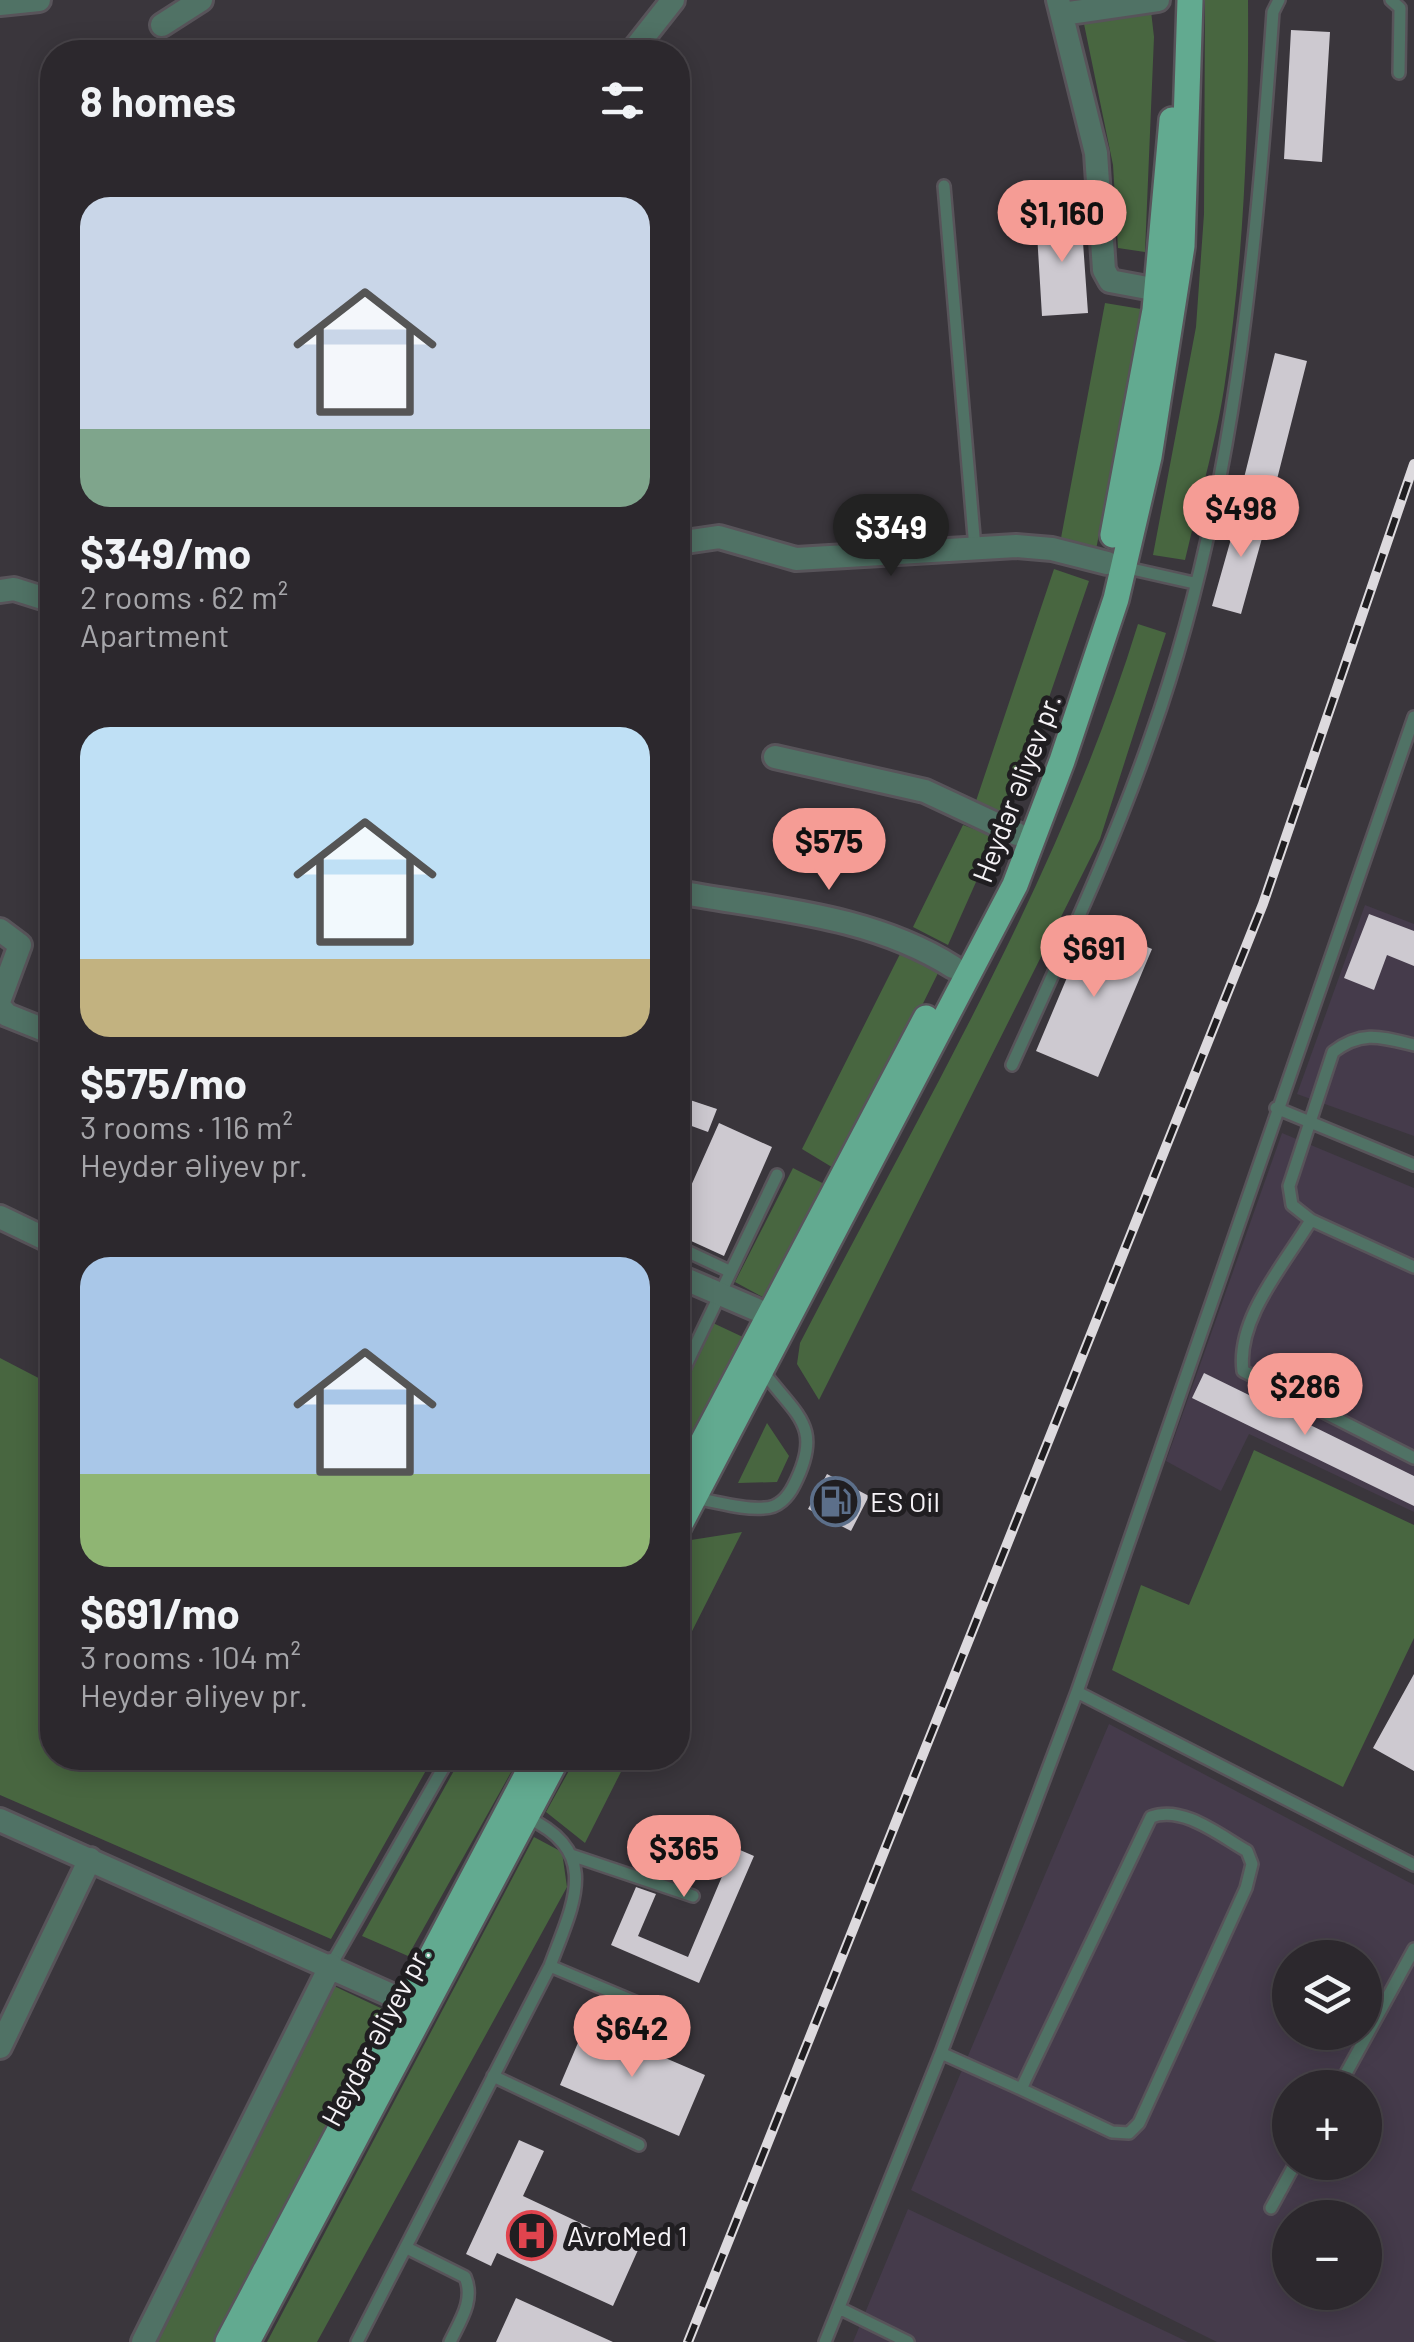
<!DOCTYPE html>
<meta charset="utf-8">
<style>
body{margin:0;font-family:Barlow,sans-serif;background:#383439;color:#f1f3f6;height:100vh;display:flex;flex-direction:column;font-size:38px;white-space:nowrap}
*{box-sizing:border-box;margin:0}
p{font-size:32px;color:#a6a6aa}
.icon{flex:none;width:55px;height:55px;fill:none;stroke:currentColor;stroke-width:2;stroke-linecap:round;stroke-linejoin:round}
.map{position:relative;flex:1;overflow:hidden}
.panel{position:absolute;left:40px;top:40px;width:650px;height:1730px;display:flex;flex-direction:column;background:#2c282d;border-radius:40px;box-shadow:0 5px 25px #0003,0 0 0 2px #484449}
.panel>*{flex:none}
.tools{position:absolute;left:1272px;top:1940px;display:grid;gap:20px}
.tools a{display:grid;place-items:center;width:110px;height:110px;border-radius:50%;background:#2c282d;box-shadow:0 5px 25px #0003,0 0 0 2px #484449;font-size:50px}
.price{position:absolute;translate:-50% -85px;padding:0 22px;border-radius:35px;background:#f59c95;color:#111;font-size:32px;line-height:65px;filter:drop-shadow(0 2px 5px #0008)}
.price::after{content:'';position:absolute;left:50%;top:60px;width:30px;height:22px;margin-left:-15px;background:inherit;clip-path:polygon(0 0,100% 0,50% 100%)}
.price.selected{background:#222;color:#fff}
ul{padding:0;list-style:none}
li{display:grid;align-content:center;gap:20px;height:530px;padding:0 40px}
li span{display:grid;place-items:center;height:310px;border-radius:30px;color:#555}
li>.icon{margin-inline-start:auto}
span .icon{width:180px;height:180px;fill:#fffc;stroke-width:1}
li b{font-size:42px}
h2{display:flex;justify-content:space-between;align-items:center;height:120px;padding:0 40px;font-size:42px}
.map>svg:first-child{display:block}
.industrial{fill:#453b4b;fill-rule:evenodd}
.green{fill:#486640}
.building{fill:#cdc9d0}
.lines{fill:none;stroke-linecap:round;stroke-linejoin:round}
.service-casing{stroke:#58545a;stroke-width:16}
.minor-casing{stroke:#58545a;stroke-width:28}
.primary-casing{stroke:#58545a;stroke-width:30}
.service{stroke:#507265;stroke-width:11}
.minor{stroke:#507265;stroke-width:22}
.primary{stroke:#62aa90;stroke-width:25}
.rail-casing{stroke:#dddade;stroke-width:10}
.rail{stroke:#201e21;stroke-width:6;stroke-dasharray:19;stroke-linecap:butt}
.labels{text-anchor:middle;stroke-width:10;stroke-linejoin:round;paint-order:stroke}
.street-label{font-size:28px;fill:#f6f3f7;stroke:#201e21}
.poi-label{font-size:28px;fill:#f6f3f7;stroke:#201e21;text-anchor:start}
</style>
<div class="map">
<svg width="1414" height="2342" viewBox="0 0 1414 2342">
<rect width="100%" height="100%" fill="#3a363c"/>
<path class="industrial" d="M 1365,905 L 1414,924 L 1414,1136 L 1297,1094 Z
M 1282,1133 L 1414,1188 L 1414,1512 L 1249,1434 L 1221,1491 L 1166,1461 Z
M 1109,1724 L 1414,1885 L 1414,2342 L 1217,2342 L 911,2190 ZM 1290,1958 L 1365,1958 L 1365,2032 L 1290,2032 ZM 1290,2088 L 1365,2088 L 1365,2162 L 1290,2162 ZM 1290,2218 L 1365,2218 L 1365,2292 L 1290,2292 Z
M 908,2209 L 1188,2342 L 853,2342 Z"/>
<path class="green" d="M 1205,0 L 1248,0 C 1249,130 1244,260 1224,389 C 1215,446 1198,504 1185,560 L 1153,555 L 1196,327 L 1204,214 Z
M 1151,11 L 1154,37 L 1145,252 L 1118,248 L 1113,165 L 1083,19 Z
M 1105,303 L 1141,309 L 1096,550 L 1061,538 Z
M 1054,569 L 1089,581 L 1007,820 L 975,804 Z
M 1138,624 L 1166,633 L 1100,839 L 819,1400 L 797,1364 L 800,1343 C 921,1109 1060,877 1138,624 Z
M 963,825 L 996,837 L 948,945 L 913,927 Z
M 900,954 L 939,971 L 840,1172 L 802,1149 Z
M 793,1168 L 832,1188 L 772,1302 L 735,1282 Z
M 713,1323 L 745,1338 L 678,1470 L 678,1393 Z
M 0,1358 L 52,1385 L 52,1758 L 433,1758 L 331,1939 L 0,1795 Z
M 767,1423 L 789,1456 L 777,1482 L 738,1483 Z
M 1254,1450 L 1414,1525 L 1414,1638 L 1343,1787 L 1112,1670 L 1141,1585 L 1189,1605 Z
M 742,1532 L 678,1659 L 678,1566 L 691,1540 Z
M 461,1758 L 519,1758 L 408,1956 L 362,1936 Z
M 576,1758 L 628,1758 L 585,1843 L 546,1812 Z
M 534,1837 L 562,1852 L 567,1887 L 317,2342 L 267,2342 Z
M 334,1986 L 389,2012 L 213,2342 L 156,2342 Z"/>
<path class="building" d="M 1291,30 L 1330,32 L 1322,162 L 1284,159 Z
M 1081,214 L 1088,313 L 1042,316 L 1036,217 Z
M 1275,353 L 1307,361 L 1273,495 L 1245,489 L 1247,483 L 1243,482 Z
M 1240,507 L 1269,513 L 1241,614 L 1212,606 Z
M 1369,914 L 1414,931 L 1414,966 L 1387,955 L 1374,990 L 1344,978 Z
M 1090,923 L 1152,949 L 1098,1077 L 1036,1051 Z
M 678,1096 L 717,1109 L 708,1132 L 678,1121 Z
M 719,1123 L 772,1147 L 724,1256 L 678,1235 L 678,1215 Z
M 1204,1373 L 1414,1476 L 1414,1506 L 1192,1398 Z
M 827,1474 L 869,1496 L 851,1531 L 808,1509 Z
M 1414,1674 L 1414,1771 L 1373,1748 Z
M 663,1817 L 754,1856 L 699,1983 L 611,1945 L 636,1887 L 656,1894 L 638,1936 L 688,1957 L 726,1867 L 675,1845 L 662,1876 L 643,1869 Z
M 586,2024 L 705,2075 L 679,2136 L 560,2085 Z
M 519,2140 L 544,2151 L 523,2196 L 638,2250 L 613,2306 L 497,2253 L 491,2266 L 466,2254 Z
M 516,2298 L 613,2342 L 496,2342 Z"/>
<g class="lines">
<defs>
<path id="service" d="M 1391,0 L 1400,8 L 1399,73
M 944,186 L 975,548
M 1217,492 L 1292,509
M 1123,567 L 1194,583
M 1414,1045 C 1381,1037 1362,1030 1333,1052 L 1289,1186 L 1292,1205 L 1311,1220 L 1414,1267
M 1012,1065 C 1061,956 1112,849 1151,736 C 1234,503 1256,256 1273,12 L 1279,0
M 1276,1108 L 1414,1165
M 1311,1220 C 1285,1264 1236,1318 1243,1371 L 1414,1458
M 678,1247 L 729,1271
M 678,1382 L 777,1175
M 693,1498 C 715,1501 742,1510 764,1508 C 778,1508 788,1497 794,1485 C 824,1426 797,1417 762,1370
M 1077,1692 L 1414,1865
M 571,1855 L 693,1896
M 331,1965 L 449,1758
M 550,1966 L 671,2017
M 941,2053 L 1021,2089 L 1151,1817 C 1183,1805 1219,1835 1247,1851 L 1252,1864 L 1246,1888 L 1139,2123 L 1129,2133 L 1112,2132 L 1021,2089
M 493,2076 L 639,2145
M 1338,2088 L 1414,1949
M 1271,2208 L 1296,2162
M 407,2248 L 465,2277 C 475,2300 460,2321 450,2342
M 839,2308 L 908,2342
M 357,2342 L 550,1966 C 573,1904 603,1852 526,1817
M 825,2342 L 941,2053 L 1077,1692 L 1414,717"/>
<path id="minor" d="M 1058,0 L 1096,153 L 1104,270 L 1110,281 L 1158,290
M 0,4 L 39,0
M 1062,14 L 1158,0
M 162,25 L 201,0
M 632,52 L 673,0
M 678,543 L 719,537 L 796,559 L 1016,546 L 1052,549 L 1107,563
M 0,591 L 14,589 L 52,601
M 775,757 L 925,791 L 1017,834
M 678,892 C 771,909 871,915 953,967
M 0,930 L 20,945 L 0,999
M 0,1007 L 7,1015 L 52,1033
M 0,1217 L 52,1242
M 678,1276 L 769,1315
M 0,1820 L 407,2002
M 0,2047 L 90,1859
M 143,2342 L 331,1965"/>
<path id="primary" d="M 1113,535 L 1155,310 L 1172,120
M 678,1489 L 926,1018
M 678,1528 L 1015,885 L 1062,761 L 1116,599 L 1149,457 L 1182,246 L 1190,0
M 228,2342 L 536,1758
M 247,2342 L 557,1758"/>
</defs>
<use href="#service" class="service-casing"/>
<use href="#minor" class="minor-casing"/>
<use href="#primary" class="primary-casing"/>
<use href="#service" class="service"/>
<use href="#minor" class="minor"/>
<use href="#primary" class="primary"/>
<defs>
<path id="rail" d="M 688,2342 L 1263,904 L 1414,464"/>
</defs>
<use href="#rail" class="rail-casing"/>
<use href="#rail" class="rail"/>
</g>
<defs>
<symbol id="fuel-ring" viewBox="-11 -11 22 22"><circle r="9.5" fill="#201e21" stroke="#5c6f8a" stroke-width="1.5"/><path d="M-5.5-6h7V0h2V4h1.3V-2.5L3-4.5l.8-.8L6-3V5H2.5V1h-1V6h-7ZM-4.2-4.7v3.2H.2V-4.7Z" fill="#5c6f8a"/></symbol>
<symbol id="hospital-ring" viewBox="-11 -11 22 22"><circle r="9.5" fill="#201e21" stroke="#e0444e" stroke-width="1.5"/><path d="M-5-5h3v3.5h4V-5h3V5h-3V1.5h-4V5h-3Z" fill="#e0444e"/></symbol>
</defs>
<g fill-rule="evenodd">
<use href="#fuel-ring" x="808" y="1474" width="55" height="55"/>
<use href="#hospital-ring" x="504" y="2208" width="55" height="55"/>
</g>
<g class="labels">
<g class="street-label">
<text transform="translate(1017 788) rotate(-69)" y="10">Heydər Əliyev pr.</text>
<text transform="translate(376 2036) rotate(-62)" y="10">Heydər Əliyev pr.</text>
</g>
<g class="poi-label">
<text x="870" y="1512">ES Oil</text>
<text x="567" y="2246">AvroMed 1</text>
</g>
</g>
</svg>
<div class="tools">
<a><svg class="icon" aria-label="layers" viewBox="0 0 24 24"><path d="M12 4l9 5-9 5-9-5zM3 14l9 5 9-5"/></svg></a>
<a>+</a>
<a>−</a>
</div>
<b class="price" style="left:1062px;top:265px">$1,160</b>
<b class="price" style="left:1241px;top:560px">$498</b>
<b class="price selected" style="left:891px;top:579px">$349</b>
<b class="price" style="left:829px;top:893px">$575</b>
<b class="price" style="left:1094px;top:1000px">$691</b>
<b class="price" style="left:1305px;top:1438px">$286</b>
<b class="price" style="left:684px;top:1900px">$365</b>
<b class="price" style="left:632px;top:2080px">$642</b>
<section class="panel">
<h2>8 homes<svg class="icon" aria-label="filters" viewBox="0 0 24 24"><path d="M4 7h16M4 17h16"/><circle cx="9" cy="7" r="2"/><circle cx="15" cy="17" r="2"/></svg></h2>
<ul>
<li><span style="background:linear-gradient(#c9d6e8 75%,#7fa58c 0)"><svg class="icon" aria-label="home" viewBox="0 0 24 24"><path d="M3 11l9-7 9 7M6 9v11h12V9"/></svg></span><div><b>$349/mo</b><p>2 rooms · 62 m²</p><p>Apartment</p></div></li>
<li><span style="background:linear-gradient(#bfe0f5 75%,#c2b280 0)"><svg class="icon" aria-label="home" viewBox="0 0 24 24"><path d="M3 11l9-7 9 7M6 9v11h12V9"/></svg></span><div><b>$575/mo</b><p>3 rooms · 116 m²</p><p>Heydər Əliyev pr.</p></div></li>
<li><span style="background:linear-gradient(#a9c7e8 70%,#8fb573 0)"><svg class="icon" aria-label="home" viewBox="0 0 24 24"><path d="M3 11l9-7 9 7M6 9v11h12V9"/></svg></span><div><b>$691/mo</b><p>3 rooms · 104 m²</p><p>Heydər Əliyev pr.</p></div></li>
</ul>
</section>
</div>
